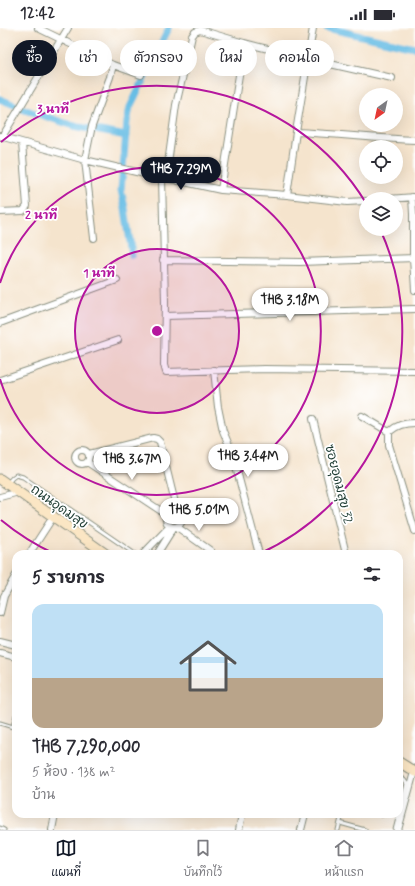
<!DOCTYPE html>
<html lang="th">
<meta charset="utf-8">
<style>
body{margin:0;font-family:Mynerve,"Playpen Sans Thai",sans-serif;background:#f7f7f7;color:#2b2b33;height:100vh;display:flex;flex-direction:column;font-size:15px;white-space:nowrap}
*{box-sizing:border-box;margin:0}
p{font-size:13px;color:#7c7c81}
.icon{flex:none;width:22px;height:22px;fill:none;stroke:currentColor;stroke-width:2;stroke-linecap:round;stroke-linejoin:round}
.map{position:relative;flex:1;overflow:hidden}
.side{position:absolute;left:12px;top:522px;width:391px;height:268px;display:flex;flex-direction:column;background:#fff;border-radius:12px;box-shadow:0 4px 16px #0002}
.side>*{flex:none}
.top-card{position:absolute;left:12px;top:12px;width:391px;height:36px;display:flex;gap:8px}
.needle{width:26px;rotate:213deg}
.controls{position:absolute;left:359px;top:60px;display:grid;gap:8px}
.controls a{display:grid;place-items:center;width:44px;height:44px;border-radius:50%;background:#fff;box-shadow:0 4px 16px #0002;font-size:20px}
.price{position:absolute;translate:-50% -34px;padding:0 9px;border-radius:14px;background:#fff;color:#222;font-size:13px;line-height:26px;filter:drop-shadow(0 1px 2px #0008)}
.price::after{content:'';position:absolute;left:50%;top:24px;width:12px;height:9px;margin-left:-6px;background:inherit;clip-path:polygon(0 0,100% 0,50% 100%)}
.price.active{background:#111827;color:#fff}
ul{padding:0;list-style:none}
li{display:grid;align-content:center;gap:8px;height:212px;padding:0 20px}
li+li{border-top:1px solid #e1e1e2}
li span{display:grid;place-items:center;height:124px;border-radius:12px;color:#555}
li>.icon{margin-inline-start:auto}
span .icon{width:72px;height:72px;fill:#fffc;stroke-width:1}
li b{font-size:17px}
h2{display:flex;justify-content:space-between;align-items:center;height:48px;padding:0 20px;font-size:17px}
.pill{padding:0 14px;border-radius:18px;background:#fff;box-shadow:0 4px 16px #0002;font-size:14px;line-height:36px}
.pill.active{background:#111827;color:#fff}
.status{display:flex;justify-content:space-between;align-items:center;height:28px;padding:0 20px;background:#fff;direction:ltr}
.status svg{height:11px;fill:currentColor}
.menu{display:flex;justify-content:space-around;align-items:center;height:56px;border-top:1px solid #e1e1e2;background:#fff;font-size:11px;color:#7c7c81}
.menu a{display:grid;justify-items:center;gap:2px}
.menu .active{color:#111827}
.map>svg:first-child{display:block}
.lines{fill:none;stroke-linecap:round;stroke-linejoin:round}
.canal{stroke:#69bee5;stroke-width:7}
.service-casing{stroke:#8a9080;stroke-width:5}
.minor-casing{stroke:#8a9080;stroke-width:8}
.secondary-casing{stroke:#8a9080;stroke-width:11}
.service{stroke:#fff;stroke-width:3}
.minor{stroke:#fff;stroke-width:6}
.secondary{stroke:#fbe6c4;stroke-width:9}
.ring{fill:none;stroke:#b5179e;stroke-width:2}
.labels{text-anchor:middle;stroke-width:3.5;stroke-linejoin:round;paint-order:stroke}
.street-label{font-size:13px;fill:#1f3d34;stroke:#fff}
.centre{fill:#b5179e;stroke:#fff;stroke-width:2}
.ring-label{font-size:12px;text-anchor:middle;font-weight:bold;fill:#b5179e;stroke:#fff;stroke-width:3.5;stroke-linejoin:round;paint-order:stroke}
</style>
<div class="status"><b>12:42</b><svg viewBox="0 0 49 12"><path d="M0 12V9h3v3zM5 12V6h3v6zM10 12V3h3v9zM15 12V0h3v12zM26 1h20v11H26zM47 4h2v5h-2z"/></svg></div>
<div class="map">
<svg width="415" height="802" viewBox="0 0 415 802">
<rect width="100%" height="100%" fill="#fff"/>
<filter id="ink" filterUnits="userSpaceOnUse"><feTurbulence type="fractalNoise" baseFrequency=".025" numOctaves="2"/><feDisplacementMap in="SourceGraphic" scale="8" xChannelSelector="R" yChannelSelector="G"/><feConvolveMatrix kernelMatrix="1 2 1 2 8 2 1 2 1" color-interpolation-filters="sRGB"/></filter>
<filter id="wash" filterUnits="userSpaceOnUse"><feTurbulence type="fractalNoise" baseFrequency=".012" numOctaves="4" result="noise"/><feDisplacementMap in="SourceGraphic" scale="16" xChannelSelector="R" yChannelSelector="G"/><feGaussianBlur stdDeviation="0.9" result="paint"/><feColorMatrix in="noise" values="0 0 0 0 0 0 0 0 0 0 0 0 0 0 0 0 0 1.4 0 .05"/><feComposite in="paint" operator="in"/></filter>
<g filter="url(#wash)">
<rect width="100%" height="100%" fill="#f5e4cd"/>
<g class="lines">
<path class="canal" d="M 327,0 L 415,20
M 0,71 L 29,83 L 74,98 L 126,108
M 132,227 L 125,180 L 121,162 L 127,94 L 130,79 L 169,0"/>
</g>
</g>
<g filter="url(#ink)">
<g class="lines">
<defs>
<path id="service" d="M 7,456 L 12,450 L 16,447 L 23,449 L 135,526
M 0,695 L 13,699 L 16,687
M 380,786 L 382,787
M 340,795 L 365,802
M 0,800 L 4,802
M 338,802 L 342,786
M 395,802 L 407,756 L 404,752 L 399,749"/>
<path id="minor" d="M 38,0 L 113,37 L 141,47
M 296,104 C 335,106 375,110 415,112
M 0,108 L 85,132 L 162,150 L 166,150 L 221,162 L 287,167 L 347,174 L 366,173
M 2,109 L 68,0
M 162,150 L 165,274 L 164,337 L 166,344 L 264,341 L 415,343
M 166,150 L 176,77 L 192,8 L 195,4 L 200,2 L 244,15
M 221,162 L 244,15 L 308,31 L 392,50
M 287,167 L 296,104 L 313,0
M 412,169 L 413,186 L 413,230 L 415,262
M 388,171 L 415,169
M 0,184 L 23,183 L 27,178 L 22,115
M 94,210 L 85,132 L 92,98 L 110,49 L 113,37
M 163,232 L 300,234 L 415,230
M 165,288 L 415,281
M 0,295 L 117,252
M 214,342 L 218,379 L 223,403 L 232,424 L 259,526
M 0,352 L 118,312
M 362,388 L 389,404
M 313,391 L 346,526
M 389,404 L 389,417 L 415,503
M 389,404 C 397,397 404,395 415,395
M75 429a7 7 0 1 1 14 0a7 7 0 1 1-14 0Z
M 89,426 L 153,410 L 157,411 L 160,414 L 177,483
M 87,434 L 167,487
M 0,469 L 19,464
M166 491a8 8 0 1 1 16 0a8 8 0 1 1-16 0Z
M 177,499 L 211,523
M 29,526 L 53,489
M 143,526 L 170,498
M 157,526 L 174,499
M 0,585 L 4,568 L 16,547
M 0,613 L 16,617
M 0,625 L 16,629
M 52,802 L 55,786
M 239,802 L 242,786
M 301,802 L 305,786
M 398,802 L 414,744"/>
<path id="secondary" d="M 0,451 L 106,526
M 399,734 L 415,744"/>
</defs>
<use href="#service" class="service-casing"/>
<use href="#minor" class="minor-casing"/>
<use href="#secondary" class="secondary-casing"/>
<use href="#service" class="service"/>
<use href="#minor" class="minor"/>
<use href="#secondary" class="secondary"/>
</g>
</g>
<circle cx="157" cy="303" r="82" fill="#b5179e" fill-opacity=".12"/>
<g class="ring">
<circle cx="157" cy="303" r="82"/>
<path d="M0 255A164 164 0 1 1 0 351"/>
<path d="M55 526A245 245 0 0 1 1 492M1 114A245 245 0 0 1 366 175M380 201A245 245 0 0 1 259 526"/>
</g>
<g class="labels">
<g class="street-label">
<text transform="translate(340 456) rotate(76)" y="5">ซอยอุดมสุข 32</text>
<text transform="translate(60 478) rotate(35)" y="5">ถนนอุดมสุข</text>
</g>
</g>
<circle cx="157" cy="303" r="6" class="centre"/>
<g class="ring-label">
<text x="53" y="85">3 นาที</text>
<text x="41" y="191">2 นาที</text>
<text x="99" y="249">1 นาที</text>
</g>
</svg>
<div class="controls">
<a><svg class="needle" viewBox="-14 -14 28 28"><path d="M0-13l5 13h-10z" fill="#e53935"/><path d="M0 13l5-13h-10z" fill="#7c7c81"/></svg></a>
<a><svg class="icon" aria-label="locate" viewBox="0 0 24 24"><circle cx="12" cy="12" r="6"/><path d="M12 2v4M12 18v4M2 12h4M18 12h4"/></svg></a>
<a><svg class="icon" aria-label="layers" viewBox="0 0 24 24"><path d="M12 4l9 5-9 5-9-5zM3 14l9 5 9-5"/></svg></a>
</div>
<b class="price active" style="left:181px;top:163px">THB 7.29M</b>
<b class="price" style="left:290px;top:294px">THB 3.18M</b>
<b class="price" style="left:248px;top:450px">THB 3.44M</b>
<b class="price" style="left:132px;top:453px">THB 3.67M</b>
<b class="price" style="left:199px;top:504px">THB 5.01M</b>
<div class="top-card">
<a class="pill active">ซื้อ</a>
<a class="pill">เช่า</a>
<a class="pill">ตัวกรอง</a>
<a class="pill">ใหม่</a>
<a class="pill">คอนโด</a>
</div>
<section class="side">
<h2>5 รายการ<svg class="icon" aria-label="filters" viewBox="0 0 24 24"><path d="M4 7h16M4 17h16"/><circle cx="9" cy="7" r="2"/><circle cx="15" cy="17" r="2"/></svg></h2>
<ul>
<li><span style="background:linear-gradient(#bfe0f5 60%,#b9a48a 0)"><svg class="icon" aria-label="home" viewBox="0 0 24 24"><path d="M3 11l9-7 9 7M6 9v11h12V9"/></svg></span><div><b>THB 7,290,000</b><p>5 ห้อง · 138 m²</p><p>บ้าน</p></div></li>
</ul>
</section>
</div>
<nav class="menu">
<a class="active"><svg class="icon" aria-label="map" viewBox="0 0 24 24"><path d="M3 6l6-2 6 2 6-2v14l-6 2-6-2-6 2zM9 4v14M15 6v14"/></svg>แผนที่</a>
<a><svg class="icon" aria-label="saved" viewBox="0 0 24 24"><path d="M7 4h10v16l-5-4-5 4z"/></svg>บันทึกไว้</a>
<a><svg class="icon" aria-label="home" viewBox="0 0 24 24"><path d="M3 11l9-7 9 7M6 9v11h12V9"/></svg>หน้าแรก</a>
</nav>
